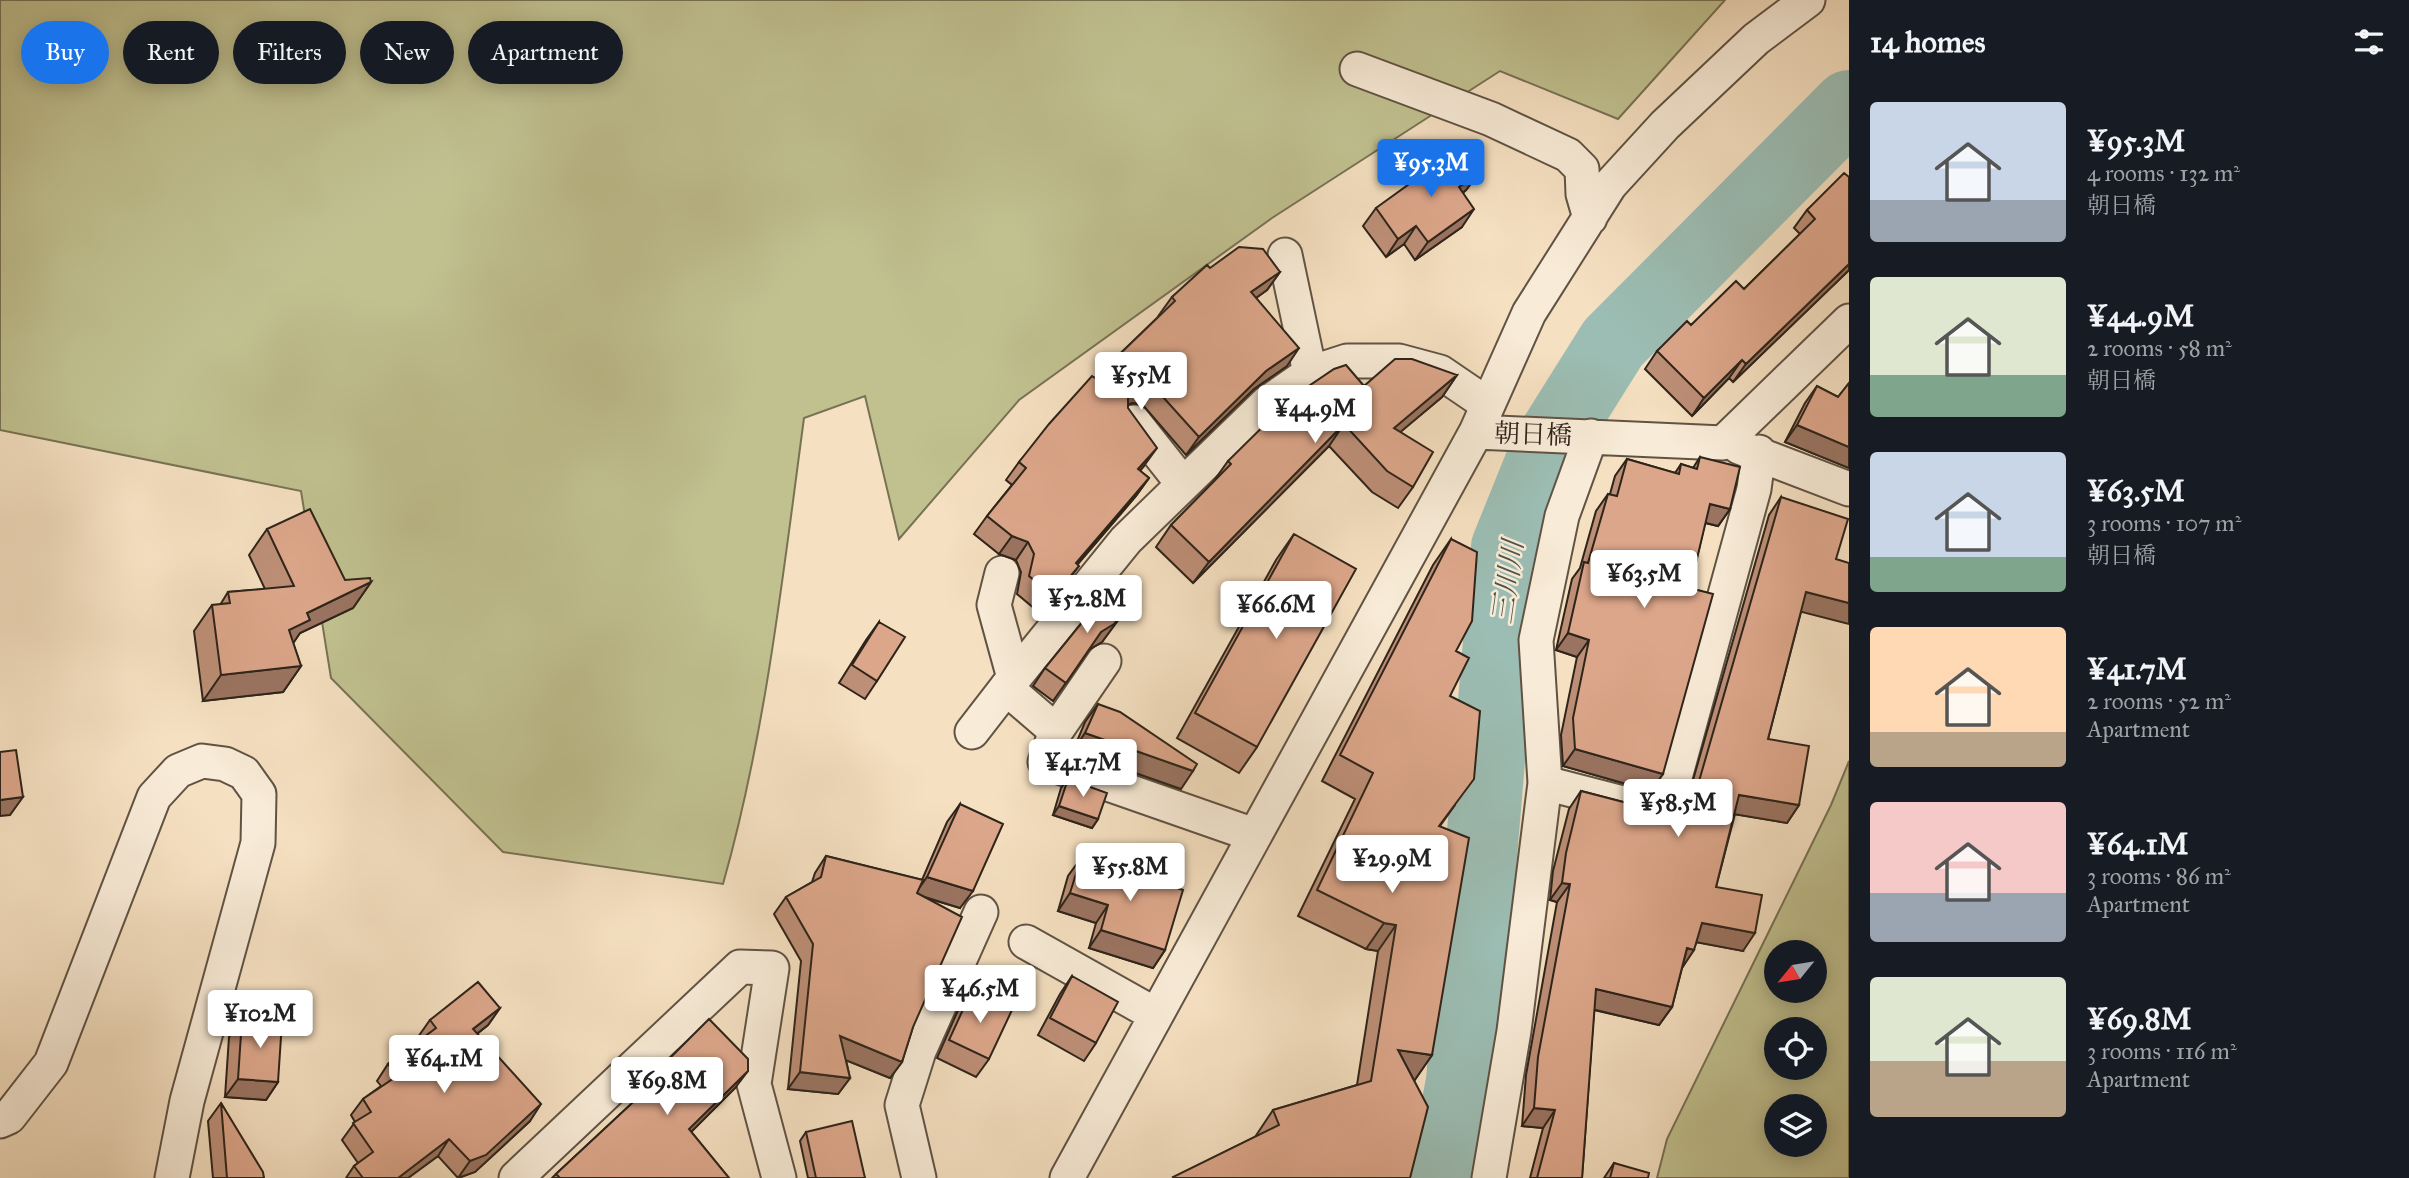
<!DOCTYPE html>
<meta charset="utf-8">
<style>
body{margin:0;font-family:"IM FELL Great Primer","Noto Serif JP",serif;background:#242831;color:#f1f3f6;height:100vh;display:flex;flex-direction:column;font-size:26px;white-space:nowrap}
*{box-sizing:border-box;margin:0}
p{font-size:23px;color:#9ea1a6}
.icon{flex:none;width:38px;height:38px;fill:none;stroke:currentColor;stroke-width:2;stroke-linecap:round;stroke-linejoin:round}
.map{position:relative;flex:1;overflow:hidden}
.sheet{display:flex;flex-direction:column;background:#171b24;width:560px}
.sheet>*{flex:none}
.guide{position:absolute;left:21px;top:21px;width:665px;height:63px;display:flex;gap:14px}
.needle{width:46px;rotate:240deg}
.buttons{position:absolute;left:1764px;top:940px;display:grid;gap:14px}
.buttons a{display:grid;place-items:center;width:63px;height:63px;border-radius:50%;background:#171b24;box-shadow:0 4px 18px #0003;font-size:35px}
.price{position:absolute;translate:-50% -60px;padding:0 16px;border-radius:7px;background:#fff;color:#222;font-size:23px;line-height:46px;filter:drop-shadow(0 2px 4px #0008)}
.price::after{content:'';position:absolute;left:50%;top:42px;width:21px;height:16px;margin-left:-10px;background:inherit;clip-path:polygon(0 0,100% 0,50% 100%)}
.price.selected{background:#1a73e8;color:#fff}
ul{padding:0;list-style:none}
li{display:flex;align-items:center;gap:21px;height:175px;padding:0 21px}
li span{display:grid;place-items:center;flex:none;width:196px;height:140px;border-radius:7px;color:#555}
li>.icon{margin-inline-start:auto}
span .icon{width:84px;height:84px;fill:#fffc;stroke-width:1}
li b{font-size:30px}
h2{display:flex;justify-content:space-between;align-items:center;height:84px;padding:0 21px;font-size:30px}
.chip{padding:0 24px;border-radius:32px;background:#171b24;box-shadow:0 4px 18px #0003;font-size:24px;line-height:63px}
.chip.selected{background:#1a73e8;color:#fff}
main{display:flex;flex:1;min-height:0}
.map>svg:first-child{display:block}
.green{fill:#c1c190;stroke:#787255;stroke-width:2;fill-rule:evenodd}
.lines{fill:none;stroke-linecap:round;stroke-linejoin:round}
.river{stroke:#9cbdb3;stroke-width:72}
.street-casing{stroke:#605344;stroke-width:37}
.street{stroke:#f8ebd7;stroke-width:33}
.wall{fill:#bd8f77;stroke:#2e241a;stroke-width:2}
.shaded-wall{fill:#9a7461;stroke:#2e241a;stroke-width:2}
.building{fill:#dca68a;stroke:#2e241a;stroke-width:2}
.labels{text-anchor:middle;stroke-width:5;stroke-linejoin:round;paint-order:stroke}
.street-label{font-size:26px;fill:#2e241a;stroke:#f8ebd7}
.water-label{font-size:28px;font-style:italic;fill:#4f5248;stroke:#f8ebd7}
</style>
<main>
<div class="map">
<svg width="1849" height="1178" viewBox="0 0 1849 1178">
<rect width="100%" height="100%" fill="#f5e0c1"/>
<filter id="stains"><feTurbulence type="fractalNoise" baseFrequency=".00286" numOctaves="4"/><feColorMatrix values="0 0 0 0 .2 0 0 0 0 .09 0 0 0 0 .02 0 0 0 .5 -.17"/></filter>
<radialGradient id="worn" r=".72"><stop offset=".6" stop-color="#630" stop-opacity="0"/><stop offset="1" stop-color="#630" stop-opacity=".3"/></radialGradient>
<path class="green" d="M 0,0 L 1725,0 L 1618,119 L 1500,71 L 1272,218 L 1019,400 L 899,539 L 865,396 L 804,418 C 783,574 766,732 723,884 L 503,852 L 331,678 L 301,491 L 0,430 Z
M 1849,761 L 1849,1178 L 1657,1178 L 1667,1139 L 1831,805 ZM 1776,952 L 1815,952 L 1815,990 L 1776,990 ZM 1776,1029 L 1815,1029 L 1815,1068 L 1776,1068 ZM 1776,1106 L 1815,1106 L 1815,1144 L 1776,1144 Z"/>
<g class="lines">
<path class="river" d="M 1444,1178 L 1462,1081 L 1507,547 L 1547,448 L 1613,343 L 1849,106"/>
<defs>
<path id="street" d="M 1357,69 L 1491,119 L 1568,155 L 1582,169 L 1583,194 L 1590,218
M 1285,255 L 1310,373
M 1134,422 L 1183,484
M 1476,432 L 1723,443 L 1849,321
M 1739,447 L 1849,489
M 1002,573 L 994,605 L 1014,678
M 1056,731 L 1104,661
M 972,732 L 1006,688
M 1545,783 L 1665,814 L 1754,489 L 1759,452
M 1254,835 L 1045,762 L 1056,731 L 1006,688 L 1126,540 L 1267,403 L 1310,373 L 1347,361 L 1399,361 L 1440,372 L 1487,404
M 1026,942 L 1156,1015
M 0,1121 L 9,1117 L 51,1063 L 154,797 L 178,771 L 202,761 L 225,764 L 244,773 L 259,794 L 258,843 L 187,1101 L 172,1178
M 516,1178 L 740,967 L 772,968 L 754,1084 L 779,1178
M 919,1178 L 902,1105 L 919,1051 L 981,912
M 1067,1178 L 1476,432 L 1529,313 L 1610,185 L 1665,125 L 1756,39 L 1808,0
M 1489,1178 L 1514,1031 L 1545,783 L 1536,640 L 1562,516 L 1591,436"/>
</defs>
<use href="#street" class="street-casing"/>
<use href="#street" class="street"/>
</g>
<path class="wall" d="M 1479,173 L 1466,190 L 1463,193 L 1462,227 L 1415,260 L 1404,244 L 1386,257 L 1363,226 L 1376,208 Z
M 1849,177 L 1849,270 L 1733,382 L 1729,378 L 1692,416 L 1645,369 L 1657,351 L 1691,325 L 1744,289 L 1800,234 L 1794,228 L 1807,210 Z
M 1210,268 L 1280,272 L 1267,290 L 1256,298 L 1287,366 L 1254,389 L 1186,455 L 1142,404 L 1132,403 L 1128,405 L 1128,408 L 1144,466 L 1140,471 L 1149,478 L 1136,496 L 1077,565 L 1066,583 L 1041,614 L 1017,594 L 1021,572 L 1016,560 L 999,554 L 974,534 L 987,516 L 1012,485 L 1006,480 L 1019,462 L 1095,378 L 1160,315 L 1159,315 L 1172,297 Z
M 1457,375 L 1442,397 L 1400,432 L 1413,487 L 1398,508 L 1372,492 L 1329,446 L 1193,583 L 1156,547 L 1171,525 L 1213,482 L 1228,461 L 1364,386 Z
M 1849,383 L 1849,468 L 1785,442 L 1805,403 L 1817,386 L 1838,397 Z
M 1700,457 L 1730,509 L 1718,526 L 1705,523 L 1690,588 L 1651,791 L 1563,766 L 1561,735 L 1577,657 L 1556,650 L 1572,579 L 1580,568 L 1596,511 L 1608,494 L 1610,494 L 1615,476 L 1627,459 L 1675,473 L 1681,464 L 1693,468 Z
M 1781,497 L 1801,612 L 1768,739 L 1799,805 L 1787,823 L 1735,814 L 1716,887 L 1743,951 L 1697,942 L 1682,968 L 1672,1007 L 1659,1025 L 1594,1010 L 1582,1178 L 1530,1178 L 1543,1128 L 1522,1126 L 1526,1075 L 1557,902 L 1550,900 L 1553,871 L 1569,809 L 1581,791 L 1673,815 L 1683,815 L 1769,515 Z
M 267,529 L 345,580 L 371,582 L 353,608 L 300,633 L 293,643 L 301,666 L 283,692 L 203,701 L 194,631 L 212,605 L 220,605 L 228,592 L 265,589 L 249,555 Z
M 1294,534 L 1257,747 L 1239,773 L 1177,738 L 1276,560 Z
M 1451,539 L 1456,651 L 1450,696 L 1455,805 L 1440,826 L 1432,1055 L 1414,1081 L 1410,1178 L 1173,1178 L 1255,1137 L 1273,1110 L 1357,1085 L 1378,951 L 1366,949 L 1298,916 L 1355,799 L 1322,781 L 1433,565 Z
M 1130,604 L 1102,642 L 1089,650 L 1053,701 L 1033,686 L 1045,668 Z
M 879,622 L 877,681 L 865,699 L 839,683 L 866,640 Z
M 1098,704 L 1181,789 L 1073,751 L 1085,722 Z
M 1068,779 L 1098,819 L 1092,828 L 1053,815 L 1061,788 Z
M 960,804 L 960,908 L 926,898 L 913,1027 L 902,1062 L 890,1078 L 846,1060 L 850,1078 L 838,1094 L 788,1089 L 801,961 L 774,914 L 786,897 L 812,882 L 815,873 L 826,856 L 922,880 L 947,822 Z
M 1081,858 L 1165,950 L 1153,968 L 1089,948 L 1096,923 L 1058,911 L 1068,876 Z
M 1072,976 L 1096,1043 L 1084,1061 L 1038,1035 L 1060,994 Z
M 972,990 L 989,1059 L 976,1077 L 937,1058 L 959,1008 Z
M 500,1008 L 488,1025 L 477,1034 L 530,1121 L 475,1172 L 458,1178 L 438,1156 L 408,1178 L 346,1178 L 354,1166 L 358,1163 L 342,1140 L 355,1122 L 351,1115 L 363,1099 L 381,1086 L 377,1081 L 388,1064 L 420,1040 L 418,1037 L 430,1020 Z
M 242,1019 L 278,1082 L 266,1100 L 225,1097 L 229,1037 Z
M 655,1073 L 735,1088 L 691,1132 L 729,1178 L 552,1178 L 556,1174 L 644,1092 L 643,1091 Z
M 221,1103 L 264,1178 L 213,1178 L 208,1121 Z
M 806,1132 L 865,1178 L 808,1178 L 800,1141 Z
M 1614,1163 L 1648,1178 L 1604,1178 Z"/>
<path class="shaded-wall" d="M 1479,173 L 1466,190 L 1446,205 L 1459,187 Z
M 1474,209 L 1462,227 L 1415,260 L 1428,242 Z
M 1416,226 L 1404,244 L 1386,257 L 1398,239 Z
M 1849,264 L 1849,270 L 1733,382 L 1746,364 Z
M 1280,272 L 1267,290 L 1239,310 L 1251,292 Z
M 1299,348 L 1287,366 L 1254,389 L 1186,455 L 1199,437 L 1266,371 Z
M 1742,360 L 1729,378 L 1692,416 L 1704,398 Z
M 1457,375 L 1442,397 L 1379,450 L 1394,428 Z
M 1144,385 L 1154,387 L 1142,404 L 1132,403 L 1122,407 L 1134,389 Z
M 1344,424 L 1329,446 L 1193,583 L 1209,562 Z
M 1797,425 L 1849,447 L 1849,468 L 1785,442 Z
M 1157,448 L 1144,466 L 1126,487 L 1138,469 Z
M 1149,478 L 1136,496 L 1063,581 L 1076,563 Z
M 1710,504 L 1730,509 L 1718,526 L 1698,521 Z
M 1012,536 L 1028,542 L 1016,560 L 999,554 Z
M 1079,566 L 1066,583 L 1041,614 L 1054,596 Z
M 371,582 L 353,608 L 300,633 L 292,645 L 289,630 L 307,613 Z
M 1806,592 L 1849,603 L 1849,624 L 1794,610 Z
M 1130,604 L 1102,642 L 1088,650 L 1101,632 Z
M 1568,633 L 1589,640 L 1577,657 L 1556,650 Z
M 301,666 L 283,692 L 203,701 L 221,675 Z
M 1085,733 L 1193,771 L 1181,789 L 1073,751 Z
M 1575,749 L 1663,774 L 1651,791 L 1563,766 Z
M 1739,795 L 1799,805 L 1787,823 L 1727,813 Z
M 23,797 L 10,815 L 0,816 L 0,800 Z
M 1059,806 L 1098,819 L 1092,828 L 1053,815 Z
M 927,877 L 973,891 L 960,908 L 915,894 Z
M 1562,883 L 1570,884 L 1557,902 L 1550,900 Z
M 1070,893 L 1108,905 L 1096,923 L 1058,911 Z
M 1384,923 L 1396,925 L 1378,951 L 1366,949 Z
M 1702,923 L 1755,933 L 1743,951 L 1690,941 Z
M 1101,930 L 1165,950 L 1153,968 L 1089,948 Z
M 1687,948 L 1694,950 L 1682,968 Z
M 1596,989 L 1672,1007 L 1659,1025 L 1583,1007 Z
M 500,1008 L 488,1025 L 461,1046 L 473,1029 Z
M 840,1036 L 902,1062 L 890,1078 L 828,1053 Z
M 1398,1050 L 1432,1055 L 1414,1081 Z
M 748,1071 L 735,1088 L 676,1147 L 689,1129 Z
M 800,1072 L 850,1078 L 838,1094 L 788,1089 Z
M 238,1079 L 278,1082 L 266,1100 L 225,1097 Z
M 541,1104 L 530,1121 L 475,1172 L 458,1178 L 470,1161 Z
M 1534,1108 L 1555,1110 L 1543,1128 L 1522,1126 Z
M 449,1139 L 438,1156 L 408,1178 L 398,1178 Z"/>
<path class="building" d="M 1459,148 L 1479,173 L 1459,187 L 1474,209 L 1428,242 L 1416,226 L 1398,239 L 1376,208 Z
M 1844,173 L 1849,177 L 1849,264 L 1746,364 L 1742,360 L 1704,398 L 1657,351 L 1687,321 L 1691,325 L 1736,281 L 1744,289 L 1815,219 L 1807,210 Z
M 1239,247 L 1263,249 L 1280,272 L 1251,292 L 1299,348 L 1266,371 L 1199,437 L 1154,387 L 1144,385 L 1134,389 L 1128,398 L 1128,408 L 1157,448 L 1138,469 L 1149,478 L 1076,563 L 1079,566 L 1054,596 L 1029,576 L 1034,554 L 1028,542 L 1012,536 L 987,516 L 1026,468 L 1019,462 L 1049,424 L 1092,376 L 1095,378 L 1175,301 L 1172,297 L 1207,265 L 1210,268 Z
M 1395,359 L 1412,359 L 1457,375 L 1394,428 L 1433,452 L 1413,487 L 1387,471 L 1344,424 L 1209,562 L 1171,525 L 1231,464 L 1228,461 L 1294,396 L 1334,369 L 1346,365 L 1364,386 Z
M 1849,383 L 1849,447 L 1797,425 L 1817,386 L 1838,397 Z
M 1700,457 L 1740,467 L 1730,509 L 1710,504 L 1690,588 L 1713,594 L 1663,774 L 1575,749 L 1573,718 L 1589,640 L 1568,633 L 1584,562 L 1588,563 L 1608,494 L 1617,496 L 1627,459 L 1679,474 L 1681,464 L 1697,469 Z
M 1781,497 L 1848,519 L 1836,559 L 1849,563 L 1849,603 L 1806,592 L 1768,739 L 1809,746 L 1799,805 L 1739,795 L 1716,887 L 1762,895 L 1755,933 L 1702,923 L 1694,950 L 1687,948 L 1672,1007 L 1596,989 L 1582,1178 L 1537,1178 L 1555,1110 L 1534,1108 L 1538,1057 L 1570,884 L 1562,883 L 1566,853 L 1581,791 L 1673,815 L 1683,815 L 1691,809 Z
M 310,509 L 345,580 L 370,578 L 371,582 L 307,613 L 310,620 L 289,630 L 301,666 L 221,675 L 212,605 L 230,603 L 228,592 L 294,586 L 267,529 Z
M 1294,534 L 1356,569 L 1257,747 L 1195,713 Z
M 1451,539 L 1477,552 L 1472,621 L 1456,651 L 1469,658 L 1450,696 L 1480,711 L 1474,779 L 1439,826 L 1469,838 L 1432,1055 L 1398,1050 L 1428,1107 L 1410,1178 L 1174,1178 L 1173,1177 L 1279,1125 L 1273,1110 L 1371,1081 L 1396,925 L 1384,923 L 1317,890 L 1373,773 L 1340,755 Z
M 1109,589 L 1130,604 L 1114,624 L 1101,632 L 1066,683 L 1045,668 Z
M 879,622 L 905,637 L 877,681 L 852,665 Z
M 1098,704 L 1120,712 L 1197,764 L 1193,771 L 1085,733 Z
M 16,750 L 23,797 L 0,800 L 0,752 Z
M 1068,779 L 1107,793 L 1098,819 L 1059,806 Z
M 960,804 L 1003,824 L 973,891 L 927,877 Z
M 826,856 L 923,880 L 917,893 L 962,917 L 913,1027 L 902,1062 L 840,1036 L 850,1078 L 800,1072 L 813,944 L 786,897 L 821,877 Z
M 1081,858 L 1183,890 L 1165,950 L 1101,930 L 1108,905 L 1070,893 Z
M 1072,976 L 1118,1002 L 1096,1043 L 1050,1018 Z
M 478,982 L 500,1008 L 473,1029 L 541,1104 L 486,1155 L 470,1161 L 449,1139 L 398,1178 L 363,1178 L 354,1166 L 373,1152 L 353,1123 L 371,1112 L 363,1099 L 397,1076 L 388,1064 L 436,1028 L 430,1020 Z
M 972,990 L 1012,1010 L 989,1059 L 949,1040 Z
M 242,1019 L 282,1022 L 278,1082 L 238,1079 Z
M 709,1019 L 748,1059 L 748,1071 L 689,1129 L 729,1178 L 560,1178 L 556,1174 L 660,1077 L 655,1073 Z
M 221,1103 L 263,1172 L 264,1178 L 227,1178 Z
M 852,1121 L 865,1178 L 816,1178 L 806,1132 Z
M 1614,1163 L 1649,1173 L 1648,1178 L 1610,1178 Z"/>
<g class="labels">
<g class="street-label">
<text transform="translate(1533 434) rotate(2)" y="9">朝日橋</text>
</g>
<g class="water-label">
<text transform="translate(1507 582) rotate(-82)" y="10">三川川</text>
</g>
</g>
<rect width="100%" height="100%" filter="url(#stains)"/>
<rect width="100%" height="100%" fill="url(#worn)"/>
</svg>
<div class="buttons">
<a><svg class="needle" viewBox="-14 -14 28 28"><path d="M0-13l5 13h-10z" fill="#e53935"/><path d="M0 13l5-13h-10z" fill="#9ea1a6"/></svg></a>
<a><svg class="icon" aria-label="locate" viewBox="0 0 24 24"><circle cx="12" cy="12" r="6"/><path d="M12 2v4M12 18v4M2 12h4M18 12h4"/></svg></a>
<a><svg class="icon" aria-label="layers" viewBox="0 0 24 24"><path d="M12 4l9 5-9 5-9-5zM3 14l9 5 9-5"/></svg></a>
</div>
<b class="price selected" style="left:1431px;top:199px">¥95.3M</b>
<b class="price" style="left:1141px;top:412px">¥55M</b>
<b class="price" style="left:1315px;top:445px">¥44.9M</b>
<b class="price" style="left:1644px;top:610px">¥63.5M</b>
<b class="price" style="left:1087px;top:635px">¥52.8M</b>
<b class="price" style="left:1276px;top:641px">¥66.6M</b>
<b class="price" style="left:1083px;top:799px">¥41.7M</b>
<b class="price" style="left:1678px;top:839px">¥58.5M</b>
<b class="price" style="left:1392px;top:895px">¥29.9M</b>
<b class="price" style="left:1130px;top:903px">¥55.8M</b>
<b class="price" style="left:980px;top:1025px">¥46.5M</b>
<b class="price" style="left:260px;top:1050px">¥102M</b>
<b class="price" style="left:444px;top:1095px">¥64.1M</b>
<b class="price" style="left:667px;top:1117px">¥69.8M</b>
<div class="guide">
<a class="chip selected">Buy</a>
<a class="chip">Rent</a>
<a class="chip">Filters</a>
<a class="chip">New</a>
<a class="chip">Apartment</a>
</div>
</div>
<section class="sheet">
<h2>14 homes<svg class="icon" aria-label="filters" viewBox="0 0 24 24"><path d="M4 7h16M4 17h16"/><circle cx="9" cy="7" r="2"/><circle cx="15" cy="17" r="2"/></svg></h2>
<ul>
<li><span style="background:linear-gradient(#c9d6e8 70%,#9aa5b1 0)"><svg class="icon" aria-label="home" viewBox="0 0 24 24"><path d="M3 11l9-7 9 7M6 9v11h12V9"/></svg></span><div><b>¥95.3M</b><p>4 rooms · 132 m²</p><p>朝日橋</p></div></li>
<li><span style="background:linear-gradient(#dfe7d0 70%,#7fa58c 0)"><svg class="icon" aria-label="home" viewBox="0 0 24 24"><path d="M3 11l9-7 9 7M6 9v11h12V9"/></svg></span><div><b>¥44.9M</b><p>2 rooms · 58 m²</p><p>朝日橋</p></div></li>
<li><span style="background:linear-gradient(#c9d6e8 75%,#7fa58c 0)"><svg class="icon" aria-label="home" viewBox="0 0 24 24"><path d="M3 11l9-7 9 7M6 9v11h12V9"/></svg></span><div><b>¥63.5M</b><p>3 rooms · 107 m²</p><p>朝日橋</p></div></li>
<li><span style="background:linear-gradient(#ffd9b3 75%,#b9a48a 0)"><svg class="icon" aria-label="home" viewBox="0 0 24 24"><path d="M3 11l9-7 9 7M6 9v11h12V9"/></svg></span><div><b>¥41.7M</b><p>2 rooms · 52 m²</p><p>Apartment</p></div></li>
<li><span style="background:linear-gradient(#f6c9c9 65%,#9aa5b1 0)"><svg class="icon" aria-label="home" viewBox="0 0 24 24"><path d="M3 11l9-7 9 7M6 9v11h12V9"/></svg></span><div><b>¥64.1M</b><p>3 rooms · 86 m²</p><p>Apartment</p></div></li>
<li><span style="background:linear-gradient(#dfe7d0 60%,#b9a48a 0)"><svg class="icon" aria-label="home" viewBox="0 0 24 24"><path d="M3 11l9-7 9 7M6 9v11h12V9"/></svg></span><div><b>¥69.8M</b><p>3 rooms · 116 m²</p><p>Apartment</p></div></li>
</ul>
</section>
</main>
